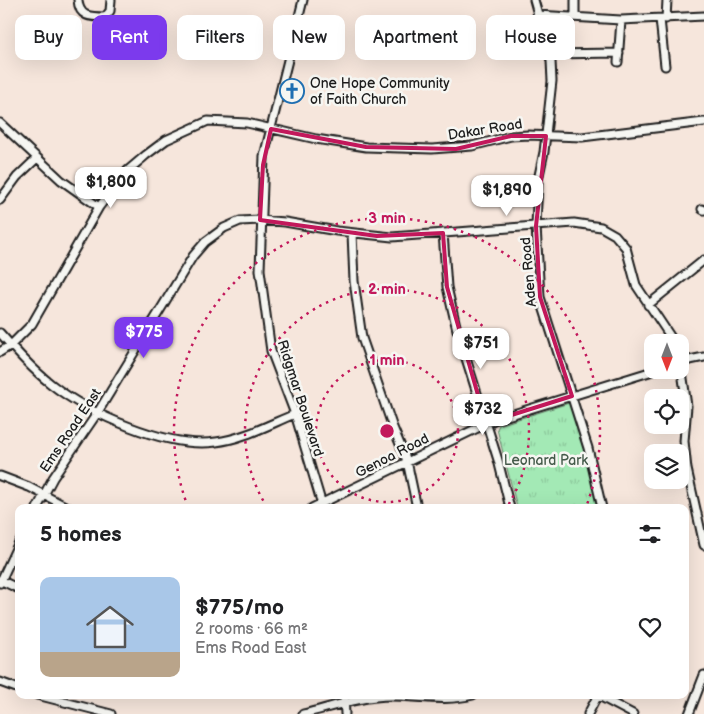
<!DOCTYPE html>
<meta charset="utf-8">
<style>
body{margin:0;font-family:"Balsamiq Sans",sans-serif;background:#f2f2f2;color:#202124;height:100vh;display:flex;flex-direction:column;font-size:19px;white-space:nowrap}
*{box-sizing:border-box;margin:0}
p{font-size:16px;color:#757577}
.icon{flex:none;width:28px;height:28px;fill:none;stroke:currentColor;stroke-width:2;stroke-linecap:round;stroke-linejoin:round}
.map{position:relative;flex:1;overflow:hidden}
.details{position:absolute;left:15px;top:504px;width:674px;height:195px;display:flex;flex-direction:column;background:#fff;border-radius:10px;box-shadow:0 5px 20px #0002}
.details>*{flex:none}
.hud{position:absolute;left:15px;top:15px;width:675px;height:45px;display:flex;gap:10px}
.needle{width:32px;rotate:180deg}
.buttons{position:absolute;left:644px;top:334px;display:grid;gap:10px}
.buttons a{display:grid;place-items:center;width:45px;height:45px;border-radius:10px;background:#fff;box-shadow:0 5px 20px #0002;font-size:25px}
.price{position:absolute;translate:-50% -42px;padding:0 11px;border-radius:10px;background:#fff;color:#222;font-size:16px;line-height:32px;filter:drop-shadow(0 1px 2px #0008)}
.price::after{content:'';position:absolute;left:50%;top:30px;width:15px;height:11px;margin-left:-8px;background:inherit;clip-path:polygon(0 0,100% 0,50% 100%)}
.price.on{background:#7c3aed;color:#fff}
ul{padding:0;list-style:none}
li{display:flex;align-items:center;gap:15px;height:125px;padding:0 25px}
li span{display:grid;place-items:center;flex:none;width:140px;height:100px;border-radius:10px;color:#555}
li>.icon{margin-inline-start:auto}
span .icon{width:60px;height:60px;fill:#fffc;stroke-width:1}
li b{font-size:21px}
h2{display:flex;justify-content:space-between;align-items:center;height:60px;padding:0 25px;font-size:21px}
.tag{padding:0 18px;border-radius:10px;background:#fff;box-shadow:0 5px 20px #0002;font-size:18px;line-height:45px}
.tag.on{background:#7c3aed;color:#fff}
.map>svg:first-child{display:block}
.park{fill:url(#park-tufts);stroke:#608268}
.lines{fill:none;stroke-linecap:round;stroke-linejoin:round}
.minor-casing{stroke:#1c1c1c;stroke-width:11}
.minor{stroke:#f6f6f2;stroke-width:7}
.marked{fill:none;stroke:#c2185b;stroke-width:4;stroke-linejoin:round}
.ring{fill:none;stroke:#c2185b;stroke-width:2.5;stroke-dasharray:2.5 5}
.labels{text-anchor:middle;stroke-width:5;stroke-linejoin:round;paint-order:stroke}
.poi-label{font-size:14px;fill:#1c1c1c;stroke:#f6f6f2;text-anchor:start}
.street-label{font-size:14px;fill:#1c1c1c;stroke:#f6f6f2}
.park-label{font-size:14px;fill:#445a4a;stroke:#f6f6f2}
.centre{fill:#c2185b;stroke:#f6f6f2;stroke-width:2.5}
.ring-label{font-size:15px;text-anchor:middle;font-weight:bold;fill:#c2185b;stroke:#f6f6f2;stroke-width:5;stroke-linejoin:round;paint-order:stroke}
</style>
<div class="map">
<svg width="704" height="714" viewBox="0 0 704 714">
<defs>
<pattern id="park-tufts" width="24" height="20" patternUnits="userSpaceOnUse" patternTransform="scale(1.25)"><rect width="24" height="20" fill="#a3e9b5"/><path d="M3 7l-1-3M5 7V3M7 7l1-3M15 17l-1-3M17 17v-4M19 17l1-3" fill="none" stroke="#8cc79b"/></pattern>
</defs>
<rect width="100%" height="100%" fill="#f6e6dc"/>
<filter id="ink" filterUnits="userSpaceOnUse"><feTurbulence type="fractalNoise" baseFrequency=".02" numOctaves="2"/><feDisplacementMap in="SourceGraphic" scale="10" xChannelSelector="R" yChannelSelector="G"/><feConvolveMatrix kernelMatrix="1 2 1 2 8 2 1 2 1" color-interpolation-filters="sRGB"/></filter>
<g filter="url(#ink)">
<path class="park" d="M 569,403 L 573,406 L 599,507 L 517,507 L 497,429 L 499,425 Z"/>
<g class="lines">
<defs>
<path id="minor" d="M 78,0 C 79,17 90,17 105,17 L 110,11 L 111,0
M 303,0 L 264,156 L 260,270 L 271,351 L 295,414 L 323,508
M 534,0 L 551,61 L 552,81 L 544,152 L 538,180 L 536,226 L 540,297 L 588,448 L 602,508
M 537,15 L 621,20 L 704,16
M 575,17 L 575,0
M 660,19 L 665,66
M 666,19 L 667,0
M 549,54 L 619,53
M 618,62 L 621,20
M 0,123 L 61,180 L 99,207
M 0,200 L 17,177 L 37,158
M 702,209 L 704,210
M 352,233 L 354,281 L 362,338 L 392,425 L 407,461 L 417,508
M 443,233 L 447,287 L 457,330 L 498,460 L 510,508
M 648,305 L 704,260
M 0,333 C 16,351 32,369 51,384 C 89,414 168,449 216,442 C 243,439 270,424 295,414
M 0,352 L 11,345 L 32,324 L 99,207 L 126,172 L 146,155 L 166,140 L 208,121 L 247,123 L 316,139 L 366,147 L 432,149 L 472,146 L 511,136 L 528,135 L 582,137 L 704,122
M 680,358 L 687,406 L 684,441 L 687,469 L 704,545
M 680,362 L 704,357
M 0,476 L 29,487 L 69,508
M 37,508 L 53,478 L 98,412 L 193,256 L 205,242 L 224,228 L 240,221 L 260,220 L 285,222 L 337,231 L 392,237 L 574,223 L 601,227 L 615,235 L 626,248 L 636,285 L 674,342
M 312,508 L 494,420 L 656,370
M 0,580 L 19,589
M 0,583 L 19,542
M 0,682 L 19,689
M 37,695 L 111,714
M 344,695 L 345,714
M 597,695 L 633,714
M 303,714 C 332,707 362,696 391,696 C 420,696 444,702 473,695
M 588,714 L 598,695
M 689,714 L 704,675"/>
</defs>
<use href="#minor" class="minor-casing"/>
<use href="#minor" class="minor"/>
</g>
</g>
<path class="marked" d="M 271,129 L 366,147 L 456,149 L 511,136 L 546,136 L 536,226 L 540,297 L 572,396 L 486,423 L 447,287 L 443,233 L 377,236 L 260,220 L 263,165 Z"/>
<g class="ring">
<circle cx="387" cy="431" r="71"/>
<path d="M267 507A142 142 0 1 1 507 507"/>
<path d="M188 507A213 213 0 1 1 586 507"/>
</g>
<defs>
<symbol id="church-ring" viewBox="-11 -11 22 22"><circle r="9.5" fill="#f6f6f2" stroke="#1f6fb2" stroke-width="1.5"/><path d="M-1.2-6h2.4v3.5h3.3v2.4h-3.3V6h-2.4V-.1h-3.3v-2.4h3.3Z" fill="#1f6fb2"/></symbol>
</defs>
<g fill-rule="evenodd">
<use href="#church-ring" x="278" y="77" width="28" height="28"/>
</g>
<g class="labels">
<g class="poi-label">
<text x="310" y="88">One Hope Community<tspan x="310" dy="16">of Faith Church</tspan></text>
</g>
<g class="street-label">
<text transform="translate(485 129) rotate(-9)" y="5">Dakar Road</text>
<text transform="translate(528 272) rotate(-95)" y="5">Aden Road</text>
<text transform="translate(301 398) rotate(72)" y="5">Ridgmar Boulevard</text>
<text transform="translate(70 430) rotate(-56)" y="5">Ems Road East</text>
<text transform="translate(392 455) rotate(-27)" y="5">Genoa Road</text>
</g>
<g class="park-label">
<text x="546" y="465">Leonard Park</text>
</g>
</g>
<circle cx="387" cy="431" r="8" class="centre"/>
<g class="ring-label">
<text x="387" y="223">3 min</text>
<text x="387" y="294">2 min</text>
<text x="387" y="365">1 min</text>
</g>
</svg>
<div class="buttons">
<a><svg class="needle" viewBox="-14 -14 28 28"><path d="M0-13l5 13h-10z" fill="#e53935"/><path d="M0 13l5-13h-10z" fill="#757577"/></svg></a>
<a><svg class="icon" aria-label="locate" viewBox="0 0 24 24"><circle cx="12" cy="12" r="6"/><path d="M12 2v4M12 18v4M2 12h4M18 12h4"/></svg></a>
<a><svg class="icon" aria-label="layers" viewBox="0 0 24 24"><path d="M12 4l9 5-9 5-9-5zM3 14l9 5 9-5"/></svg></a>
</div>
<b class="price" style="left:111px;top:209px">$1,800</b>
<b class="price" style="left:507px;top:217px">$1,890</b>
<b class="price on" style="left:144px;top:359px">$775</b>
<b class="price" style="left:481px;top:370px">$751</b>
<b class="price" style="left:483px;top:436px">$732</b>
<div class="hud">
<a class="tag">Buy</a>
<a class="tag on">Rent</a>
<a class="tag">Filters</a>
<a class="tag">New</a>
<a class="tag">Apartment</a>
<a class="tag">House</a>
</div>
<section class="details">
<h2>5 homes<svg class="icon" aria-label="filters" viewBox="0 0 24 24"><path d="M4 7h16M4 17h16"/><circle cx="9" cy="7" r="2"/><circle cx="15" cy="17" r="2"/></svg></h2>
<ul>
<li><span style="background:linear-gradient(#a9c7e8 75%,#b9a48a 0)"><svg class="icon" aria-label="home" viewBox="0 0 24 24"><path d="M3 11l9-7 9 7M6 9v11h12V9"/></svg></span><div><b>$775/mo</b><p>2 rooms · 66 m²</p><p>Ems Road East</p></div><svg class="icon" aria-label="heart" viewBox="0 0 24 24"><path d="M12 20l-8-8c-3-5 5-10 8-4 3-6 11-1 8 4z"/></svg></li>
</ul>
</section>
</div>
